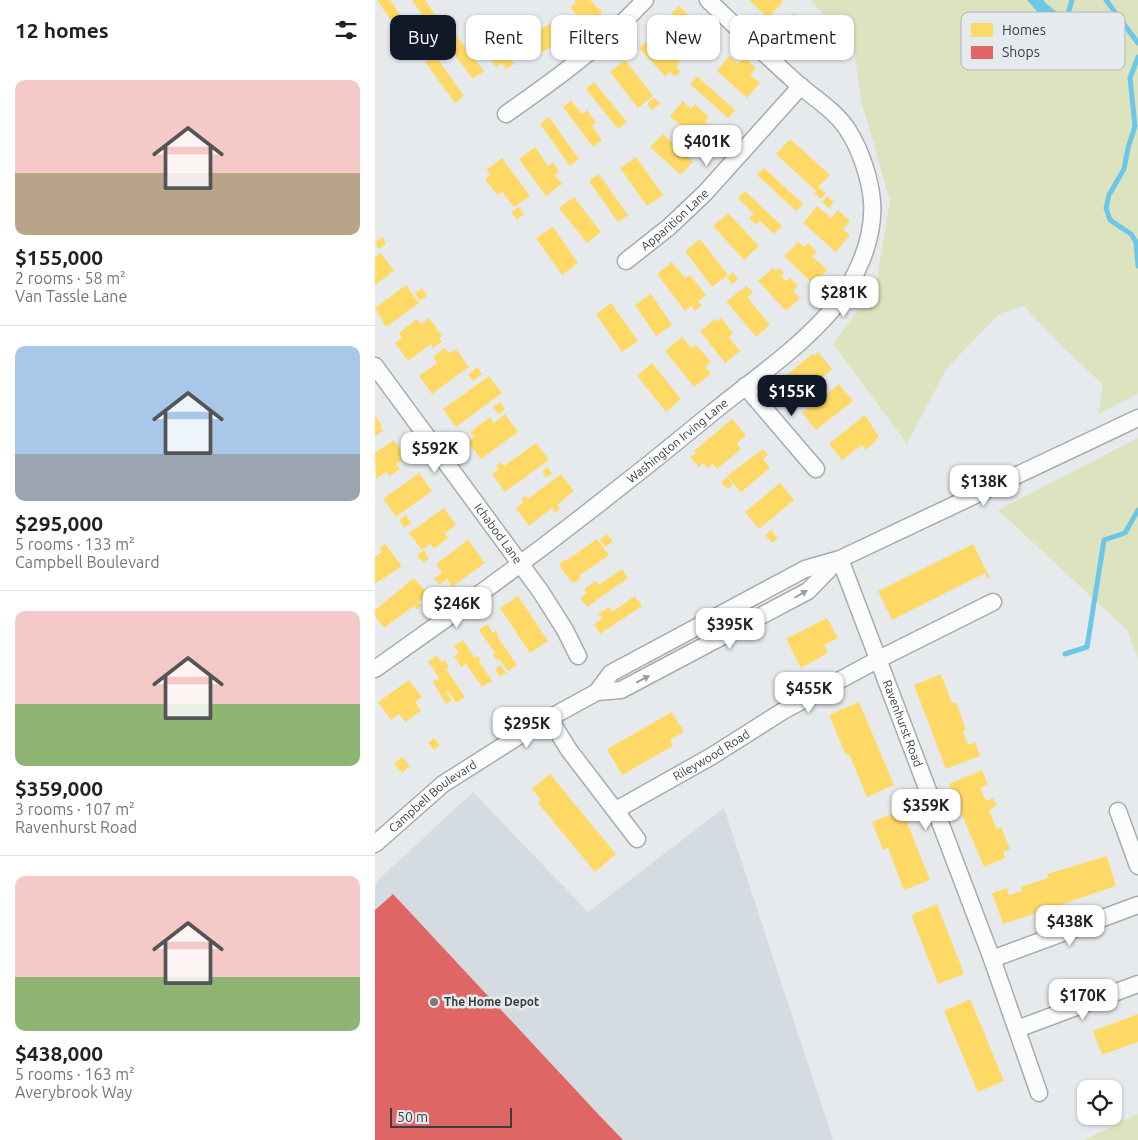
<!DOCTYPE html>
<meta charset="utf-8">
<style>
body{margin:0;font-family:Ubuntu,sans-serif;background:#f6f6f6;color:#202124;height:100vh;display:flex;flex-direction:column;font-size:19px;white-space:nowrap}
*{box-sizing:border-box;margin:0}
p{font-size:16px;color:#757577}
.icon{flex:none;width:28px;height:28px;fill:none;stroke:currentColor;stroke-width:2;stroke-linecap:round;stroke-linejoin:round}
.map{position:relative;flex:1;overflow:hidden}
.details{display:flex;flex-direction:column;background:#fff;width:375px}
.details>*{flex:none}
.top-card{position:absolute;left:15px;top:15px;width:475px;height:45px;display:flex;gap:10px}
.controls{position:absolute;left:702px;top:1080px;display:grid;gap:10px}
.controls a{display:grid;place-items:center;width:45px;height:45px;border-radius:10px;background:#fff;box-shadow:0 1px 4px #0004;font-size:25px}
.scale{position:absolute;left:15px;bottom:12px;width:122px;box-sizing:border-box;padding-left:5px;border:2px solid #3b3d3f;border-top:0;font-size:14px;line-height:18px;white-space:nowrap;color:#3b3d3f;-webkit-text-stroke:4px #e5eaef;paint-order:stroke}
.price{position:absolute;translate:-50% -42px;padding:0 11px;border-radius:10px;background:#fff;color:#222;font-size:16px;line-height:32px;filter:drop-shadow(0 1px 2px #0008)}
.price::after{content:'';position:absolute;left:50%;top:30px;width:15px;height:11px;margin-left:-8px;background:inherit;clip-path:polygon(0 0,100% 0,50% 100%)}
.price.current{background:#111827;color:#fff}
ul{padding:0;list-style:none}
li{display:grid;align-content:center;gap:10px;height:265px;padding:0 15px}
li+li{border-top:1px solid #e0e0e0}
li span{display:grid;place-items:center;height:155px;border-radius:10px;color:#555}
li>.icon{margin-inline-start:auto}
span .icon{width:90px;height:90px;fill:#fffc;stroke-width:1}
li b{font-size:21px}
h2{display:flex;justify-content:space-between;align-items:center;height:60px;padding:0 15px;font-size:21px}
.chip{padding:0 18px;border-radius:10px;background:#fff;box-shadow:0 1px 4px #0004;font-size:18px;line-height:45px}
.chip.current{background:#111827;color:#fff}
main{display:flex;flex:1;min-height:0}
.map>svg:first-child{display:block}
.built{fill:#d4dce2}
.green{fill:#dde3bf}
.water{fill:#6cc6e7}
.homes{fill:#ffd966}
.shops{fill:#e06666}
.lines{fill:none;stroke-linecap:round;stroke-linejoin:round}
.stream{stroke:#6cc6e7;stroke-width:5}
.minor-casing{stroke:#a8aaac;stroke-width:19}
.minor{stroke:#fbfcfc;stroke-width:16}
.oneway{fill:#9b9c9e}
.poi-dot{fill:#777a7c;stroke:#e5eaef;stroke-width:2}
.labels{text-anchor:middle;stroke-width:5;stroke-linejoin:round;paint-order:stroke}
.street-label{font-size:12px;fill:#3b3d3f;stroke:#e5eaef}
.poi-label{font-size:12px;font-weight:bold;fill:#3b3d3f;stroke:#e5eaef;text-anchor:start}
.key{fill:#e5eaef;stroke:#b2b6ba;stroke-width:1}
.key-label{font-size:14px;fill:#3b3d3f}
</style>
<main>
<section class="details">
<h2>12 homes<svg class="icon" aria-label="filters" viewBox="0 0 24 24"><path d="M4 7h16M4 17h16"/><circle cx="9" cy="7" r="2"/><circle cx="15" cy="17" r="2"/></svg></h2>
<ul>
<li><span style="background:linear-gradient(#f6c9c9 60%,#b9a48a 0)"><svg class="icon" aria-label="home" viewBox="0 0 24 24"><path d="M3 11l9-7 9 7M6 9v11h12V9"/></svg></span><div><b>$155,000</b><p>2 rooms · 58 m²</p><p>Van Tassle Lane</p></div></li>
<li><span style="background:linear-gradient(#a9c7e8 70%,#9aa5b1 0)"><svg class="icon" aria-label="home" viewBox="0 0 24 24"><path d="M3 11l9-7 9 7M6 9v11h12V9"/></svg></span><div><b>$295,000</b><p>5 rooms · 133 m²</p><p>Campbell Boulevard</p></div></li>
<li><span style="background:linear-gradient(#f6c9c9 60%,#8fb573 0)"><svg class="icon" aria-label="home" viewBox="0 0 24 24"><path d="M3 11l9-7 9 7M6 9v11h12V9"/></svg></span><div><b>$359,000</b><p>3 rooms · 107 m²</p><p>Ravenhurst Road</p></div></li>
<li><span style="background:linear-gradient(#f6c9c9 65%,#8fb573 0)"><svg class="icon" aria-label="home" viewBox="0 0 24 24"><path d="M3 11l9-7 9 7M6 9v11h12V9"/></svg></span><div><b>$438,000</b><p>5 rooms · 163 m²</p><p>Averybrook Way</p></div></li>
</ul>
</section>
<div class="map">
<svg width="763" height="1140" viewBox="0 0 763 1140">
<rect width="100%" height="100%" fill="#e7eaed"/>
<path class="built" d="M 98,792 L 213,912 L 349,808 L 458,1140 L 0,1140 L 0,883 Z"/>
<path class="green" d="M 436,0 L 763,0 L 763,394 L 723,414 L 728,385 L 674,334 L 649,306 L 624,314 L 572,368 L 532,444 L 458,344 L 501,284 L 515,201 L 486,100 L 479,50 Z
M 763,438 L 763,659 L 752,630 L 623,510 Z
M 763,1114 L 763,1140 L 709,1140 Z"/>
<path class="water" d="M 652,0 L 668,0 C 677,11 692,15 699,27 C 677,38 664,12 652,0 Z"/>
<path class="homes" d="M 2,0 L 15,0 L 33,26 L 24,32 Z
M 37,0 L 50,0 L 62,18 L 53,24 Z
M 199,0 L 215,0 L 227,12 L 220,20 L 214,14 L 208,20 L 195,8 L 201,2 Z
M 374,0 L 406,0 L 408,2 L 393,18 Z
M 304,6 L 334,35 L 316,52 L 311,48 L 315,44 L 290,20 Z
M 419,13 L 452,44 L 439,59 L 405,28 Z
M 189,16 L 199,34 L 158,57 L 148,39 Z
M 111,22 L 139,64 L 131,69 L 127,63 L 121,67 L 116,60 L 121,56 L 102,28 Z
M 77,30 L 109,71 L 98,79 L 70,42 L 65,46 L 62,42 Z
M 280,34 L 305,62 L 301,66 L 306,72 L 300,77 L 295,72 L 290,76 L 264,48 Z
M 60,55 L 89,96 L 80,103 L 50,62 Z
M 354,56 L 363,64 L 369,57 L 381,68 L 375,75 L 385,83 L 372,98 L 342,71 Z
M 250,60 L 278,96 L 263,108 L 235,72 Z
M 322,76 L 360,110 L 353,118 L 315,84 Z
M 219,82 L 252,122 L 243,129 L 211,89 Z
M 279,97 L 285,104 L 277,110 L 272,104 Z
M 196,100 L 207,114 L 212,110 L 221,123 L 217,126 L 227,140 L 218,147 L 188,107 Z
M 308,101 L 316,109 L 320,104 L 334,117 L 330,122 L 343,133 L 330,148 L 295,116 Z
M 174,117 L 204,159 L 195,166 L 165,124 Z
M 288,134 L 318,162 L 306,175 L 275,147 Z
M 415,139 L 455,175 L 443,187 L 451,193 L 446,199 L 439,193 L 441,191 L 401,154 Z
M 160,147 L 173,166 L 178,162 L 184,172 L 180,175 L 187,184 L 171,196 L 144,159 Z
M 261,157 L 288,195 L 272,206 L 245,168 Z
M 127,158 L 155,196 L 139,207 L 127,192 L 122,195 L 110,179 L 115,175 L 111,170 Z
M 389,168 L 428,204 L 421,211 L 382,175 Z
M 224,174 L 253,215 L 243,222 L 214,181 Z
M 370,191 L 407,226 L 399,234 L 385,221 L 381,225 L 374,218 L 379,214 L 363,198 Z
M 452,196 L 459,202 L 454,208 L 447,202 Z
M 199,197 L 226,232 L 212,243 L 184,208 Z
M 442,206 L 456,218 L 463,210 L 475,221 L 468,229 L 475,235 L 461,252 L 428,223 Z
M 143,207 L 149,214 L 142,220 L 136,212 Z
M 353,213 L 384,246 L 369,260 L 338,226 Z
M 178,227 L 203,263 L 187,275 L 161,238 Z
M 8,237 L 11,244 L 3,249 L 0,242 Z
M 325,239 L 353,275 L 337,287 L 310,251 Z
M 423,242 L 429,247 L 433,243 L 442,252 L 437,256 L 452,270 L 438,284 L 409,256 Z
M 6,253 L 19,271 L 0,285 L 0,257 Z
M 297,262 L 310,278 L 315,275 L 331,295 L 323,301 L 327,305 L 320,311 L 317,307 L 320,303 L 310,311 L 282,274 Z
M 398,268 L 400,271 L 404,268 L 409,273 L 406,276 L 411,281 L 415,278 L 423,286 L 418,291 L 425,298 L 411,311 L 383,281 Z
M 358,272 L 363,279 L 357,284 L 352,277 Z
M 31,285 L 44,303 L 11,327 L 0,308 Z
M 372,286 L 378,293 L 372,297 L 395,325 L 381,337 L 351,301 Z
M 47,288 L 52,296 L 45,301 L 40,293 Z
M 276,294 L 297,325 L 281,336 L 260,305 Z
M 236,303 L 263,341 L 247,352 L 221,314 Z
M 54,318 L 67,336 L 64,338 L 67,342 L 58,348 L 56,344 L 33,361 L 20,343 L 27,338 L 24,333 L 42,319 L 46,324 Z
M 346,318 L 358,333 L 354,337 L 365,351 L 350,363 L 325,331 L 340,319 L 342,321 Z
M 307,337 L 316,348 L 321,345 L 336,362 L 330,367 L 336,374 L 319,387 L 290,351 Z
M 70,348 L 74,353 L 81,349 L 94,367 L 57,394 L 44,376 L 62,363 L 58,357 Z
M 443,352 L 457,369 L 446,379 L 444,376 L 415,400 L 401,384 L 437,354 L 439,356 Z
M 277,363 L 306,399 L 291,412 L 262,376 Z
M 102,367 L 107,374 L 98,381 L 93,375 Z
M 114,376 L 127,393 L 81,427 L 68,409 Z
M 464,384 L 478,401 L 441,430 L 427,413 L 437,405 L 435,403 L 439,401 L 441,403 Z
M 125,402 L 130,409 L 124,414 L 118,407 Z
M 130,414 L 143,432 L 106,459 L 93,442 L 99,437 L 95,432 L 115,417 L 119,423 Z
M 0,415 L 7,425 L 5,427 L 8,431 L 0,436 Z
M 490,415 L 504,437 L 491,450 L 487,445 L 467,460 L 454,444 Z
M 357,419 L 371,435 L 362,443 L 366,449 L 342,469 L 338,464 L 333,468 L 328,463 L 324,467 L 315,457 L 321,453 L 319,451 Z
M 19,440 L 31,457 L 21,464 L 25,469 L 15,476 L 11,472 L 1,479 L 0,453 Z
M 161,443 L 174,460 L 130,492 L 117,474 L 124,469 L 121,466 L 126,462 L 129,466 Z
M 388,449 L 393,455 L 388,459 L 395,468 L 366,492 L 352,476 Z
M 173,467 L 177,474 L 171,478 L 167,471 Z
M 44,473 L 57,491 L 21,517 L 8,499 Z
M 186,474 L 199,491 L 182,505 L 185,509 L 180,513 L 177,508 L 154,526 L 141,508 L 148,503 L 146,499 L 150,496 L 153,499 Z
M 352,477 L 358,485 L 352,489 L 346,482 Z
M 405,483 L 419,500 L 384,529 L 370,512 Z
M 69,508 L 81,525 L 70,533 L 73,538 L 59,549 L 55,544 L 47,550 L 34,533 Z
M 31,515 L 36,523 L 29,528 L 24,520 Z
M 396,530 L 403,538 L 397,543 L 390,535 Z
M 232,534 L 238,541 L 231,547 L 225,540 Z
M 222,539 L 234,555 L 204,576 L 206,578 L 199,583 L 196,581 L 185,567 L 185,563 L 191,559 L 192,560 Z
M 93,540 L 110,563 L 77,587 L 72,579 L 64,585 L 59,578 L 67,573 L 61,564 Z
M 10,544 L 27,566 L 0,584 L 0,557 L 7,552 L 4,548 Z
M 598,544 L 615,578 L 613,579 L 610,573 L 517,620 L 503,591 Z
M 49,550 L 54,558 L 48,563 L 42,555 Z
M 247,569 L 253,578 L 212,607 L 205,598 L 212,593 L 209,589 L 221,581 L 224,585 Z
M 39,578 L 53,594 L 43,602 L 46,606 L 42,610 L 39,606 L 9,628 L 0,616 L 0,610 Z
M 143,596 L 173,641 L 155,653 L 125,608 Z
M 260,596 L 267,606 L 225,634 L 219,624 L 227,619 L 223,614 L 234,607 L 237,612 Z
M 452,618 L 463,638 L 449,645 L 453,653 L 426,668 L 411,639 Z
M 112,624 L 118,633 L 121,631 L 124,635 L 122,636 L 142,665 L 133,671 L 124,659 L 121,660 L 118,655 L 120,653 L 104,630 Z
M 88,640 L 100,658 L 103,656 L 106,660 L 104,661 L 117,681 L 107,687 L 91,664 L 86,667 L 79,656 L 84,653 L 79,646 Z
M 62,655 L 66,662 L 70,660 L 74,667 L 71,669 L 90,697 L 81,703 L 73,691 L 71,692 L 77,700 L 71,704 L 58,682 L 64,678 L 53,661 Z
M 126,665 L 131,673 L 125,677 L 120,669 Z
M 566,674 L 577,703 L 581,702 L 591,730 L 588,731 L 593,745 L 600,742 L 605,756 L 571,769 L 539,685 Z
M 34,680 L 47,697 L 40,702 L 46,711 L 30,722 L 24,714 L 16,720 L 3,702 Z
M 484,702 L 519,785 L 492,797 L 474,754 L 471,755 L 454,715 Z
M 297,712 L 309,732 L 295,740 L 298,746 L 247,775 L 232,749 Z
M 59,738 L 65,746 L 59,750 L 53,743 Z
M 27,757 L 35,766 L 27,773 L 19,764 Z
M 607,770 L 613,785 L 605,788 L 611,801 L 618,798 L 622,806 L 614,810 L 622,829 L 626,827 L 635,849 L 628,852 L 630,858 L 609,867 L 574,784 Z
M 175,774 L 241,854 L 220,872 L 163,803 L 166,800 L 157,789 Z
M 527,810 L 555,880 L 529,890 L 513,848 L 508,850 L 497,822 Z
M 732,856 L 741,886 L 628,924 L 617,893 L 632,888 L 634,895 L 647,891 L 646,887 L 673,878 L 672,874 Z
M 562,904 L 589,974 L 563,984 L 536,915 Z
M 595,999 L 629,1081 L 603,1092 L 569,1011 Z
M 763,1014 L 763,1042 L 727,1055 L 718,1031 Z"/>
<path class="shops" d="M 18,894 L 224,1115 L 248,1140 L 0,1140 L 0,910 Z"/>
<g class="lines">
<path class="stream" d="M 731,0 L 763,43
M 685,19 L 693,14 L 697,0
M 763,57 L 755,78 L 760,126 L 753,148 L 749,169 L 734,195 L 731,208 L 735,220 L 756,234 L 761,242 L 763,266
M 690,654 L 712,647 L 729,540 L 750,533 L 763,510"/>
<defs>
<g id="minor">
<path d="M 131,114 C 181,79 228,45 270,0"/>
<path id="s1" d="M 251,261 L 294,227 L 330,193 L 426,86"/>
<path id="s2" d="M 0,366 L 166,592 L 190,630 L 203,656"/>
<path d="M 370,386 L 441,469"/>
<path id="s3" d="M 465,559 L 617,959 L 664,1093"/>
<path id="s4" d="M 0,669 C 116,588 228,503 337,413 C 376,381 421,351 455,312 C 480,283 500,240 497,201 C 495,179 486,151 474,132 C 463,113 442,100 425,86 C 394,58 363,29 333,0"/>
<path d="M 222,692 L 246,690 L 433,591 L 462,561"/>
<path d="M 174,718 L 194,750 L 262,839"/>
<path id="s5" d="M 241,810 L 337,756 L 408,711 L 502,660 L 618,602"/>
<path d="M 743,811 L 763,866"/>
<path id="s6" d="M 0,844 L 68,784 L 158,727 L 222,692 L 236,673 L 430,569 L 465,559 L 763,418"/>
<path d="M 617,959 L 763,905"/>
<path d="M 642,1029 L 763,984"/>
</g>
</defs>
<use href="#minor" class="minor-casing"/>
<use href="#minor" class="minor"/>
</g>
<defs><path id="oneway-solid" d="M-6-.8H1V-3.2L6.5 0L1 3.2V.8H-6Z" transform="scale(1.25)"/></defs>
<g class="oneway">
<use href="#oneway-solid" transform="translate(426 594) rotate(-30)"/>
<use href="#oneway-solid" transform="translate(268 679) rotate(-28)"/>
</g>
<circle class="poi-dot" cx="59" cy="1002" r="5"/>
<g class="labels">
<g class="street-label">
<text dy="4" stroke="none"><textPath href="#s1" startOffset="64">Apparition Lane</textPath></text>
<text dy="4" stroke="none"><textPath href="#s4" startOffset="379">Washington Irving Lane</textPath></text>
<text dy="4" stroke="none"><textPath href="#s2" startOffset="208">Ichabod Lane</textPath></text>
<text dy="4" stroke="none"><textPath href="#s3" startOffset="176">Ravenhurst Road</textPath></text>
<text dy="4" stroke="none"><textPath href="#s5" startOffset="110">Rileywood Road</textPath></text>
<text dy="4" stroke="none"><textPath href="#s6" startOffset="75">Campbell Boulevard</textPath></text>
</g>
<g class="poi-label">
<text x="69" y="1006">The Home Depot</text>
</g>
</g>
<rect x="586" y="12" width="164" height="58" rx="8" class="key"/>
<rect x="596" y="23" width="22" height="14" fill="#ffd966"/>
<rect x="596" y="46" width="22" height="13" fill="#e06666"/>
<g class="key-label">
<text x="627" y="35">Homes</text>
<text x="627" y="57">Shops</text>
</g>
</svg>
<div class="controls">
<a><svg class="icon" aria-label="locate" viewBox="0 0 24 24"><circle cx="12" cy="12" r="6"/><path d="M12 2v4M12 18v4M2 12h4M18 12h4"/></svg></a>
</div>
<div class="scale">50 m</div>
<b class="price" style="left:332px;top:167px">$401K</b>
<b class="price" style="left:469px;top:318px">$281K</b>
<b class="price current" style="left:417px;top:417px">$155K</b>
<b class="price" style="left:60px;top:474px">$592K</b>
<b class="price" style="left:609px;top:507px">$138K</b>
<b class="price" style="left:82px;top:629px">$246K</b>
<b class="price" style="left:355px;top:650px">$395K</b>
<b class="price" style="left:434px;top:714px">$455K</b>
<b class="price" style="left:152px;top:749px">$295K</b>
<b class="price" style="left:551px;top:831px">$359K</b>
<b class="price" style="left:695px;top:947px">$438K</b>
<b class="price" style="left:708px;top:1021px">$170K</b>
<div class="top-card">
<a class="chip current">Buy</a>
<a class="chip">Rent</a>
<a class="chip">Filters</a>
<a class="chip">New</a>
<a class="chip">Apartment</a>
</div>
</div>
</main>
